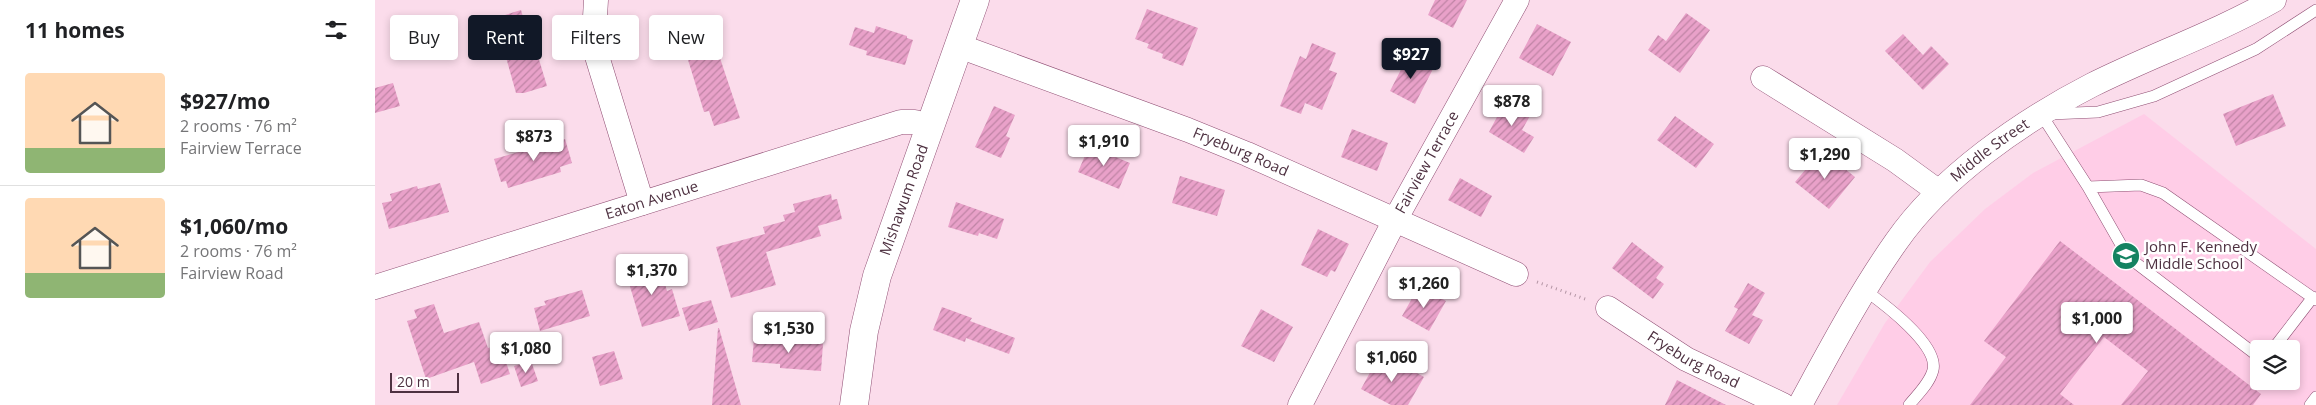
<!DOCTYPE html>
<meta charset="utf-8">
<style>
body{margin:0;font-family:"Open Sans",sans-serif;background:#f6f6f6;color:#202124;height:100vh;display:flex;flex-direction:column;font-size:19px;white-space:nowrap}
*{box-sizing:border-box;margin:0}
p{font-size:16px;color:#757577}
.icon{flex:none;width:28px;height:28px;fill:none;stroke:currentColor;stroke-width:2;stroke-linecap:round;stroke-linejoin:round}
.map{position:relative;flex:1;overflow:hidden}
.side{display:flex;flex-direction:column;background:#fff;width:375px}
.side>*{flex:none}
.banner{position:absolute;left:15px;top:15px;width:475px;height:45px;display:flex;gap:10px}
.controls{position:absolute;left:1875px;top:340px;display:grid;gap:10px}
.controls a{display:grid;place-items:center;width:50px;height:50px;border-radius:5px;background:#fff;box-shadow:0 2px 8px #0003;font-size:25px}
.scale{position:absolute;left:15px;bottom:12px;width:69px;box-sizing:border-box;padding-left:5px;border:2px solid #4e3141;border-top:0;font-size:14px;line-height:18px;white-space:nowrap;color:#4e3141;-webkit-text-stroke:4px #fff;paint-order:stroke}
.price{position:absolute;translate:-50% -42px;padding:0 11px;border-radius:5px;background:#fff;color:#222;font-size:16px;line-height:32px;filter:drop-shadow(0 1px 2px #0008)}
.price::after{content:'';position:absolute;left:50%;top:30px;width:15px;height:11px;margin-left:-8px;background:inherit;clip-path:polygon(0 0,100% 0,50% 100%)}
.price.on{background:#111827;color:#fff}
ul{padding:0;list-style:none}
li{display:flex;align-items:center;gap:15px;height:125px;padding:0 25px}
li+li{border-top:1px solid #e0e0e0}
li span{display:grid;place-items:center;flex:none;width:140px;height:100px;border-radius:5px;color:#555}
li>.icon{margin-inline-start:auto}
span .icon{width:60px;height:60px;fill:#fffc;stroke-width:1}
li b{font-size:21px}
h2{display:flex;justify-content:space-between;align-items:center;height:60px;padding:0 25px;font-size:21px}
.tag{padding:0 18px;border-radius:5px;background:#fff;box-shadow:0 2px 8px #0003;font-size:18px;line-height:45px}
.tag.on{background:#111827;color:#fff}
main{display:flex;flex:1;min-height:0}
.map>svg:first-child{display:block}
.built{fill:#ffcde7;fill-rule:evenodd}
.building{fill:url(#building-hatch)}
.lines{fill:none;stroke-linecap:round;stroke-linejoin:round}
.lane-casing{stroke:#904f74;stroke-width:12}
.street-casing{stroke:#904f74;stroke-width:25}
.secondary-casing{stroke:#904f74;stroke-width:29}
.path{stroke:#b395a4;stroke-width:3;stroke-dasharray:1 4;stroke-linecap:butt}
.lane{stroke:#fff;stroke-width:11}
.street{stroke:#fff;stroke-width:24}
.secondary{stroke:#fff;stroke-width:28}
.labels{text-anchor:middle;stroke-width:5;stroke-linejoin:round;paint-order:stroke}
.street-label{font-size:15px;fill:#4e3141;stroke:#fff}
.poi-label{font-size:15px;fill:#4e3141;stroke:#fff;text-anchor:start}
</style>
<main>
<section class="side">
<h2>11 homes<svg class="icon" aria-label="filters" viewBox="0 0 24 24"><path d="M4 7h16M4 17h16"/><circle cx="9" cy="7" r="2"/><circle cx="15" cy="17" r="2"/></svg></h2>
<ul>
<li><span style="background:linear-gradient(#ffd9b3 75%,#8fb573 0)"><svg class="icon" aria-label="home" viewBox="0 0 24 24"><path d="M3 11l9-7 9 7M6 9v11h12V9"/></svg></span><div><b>$927/mo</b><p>2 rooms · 76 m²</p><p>Fairview Terrace</p></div></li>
<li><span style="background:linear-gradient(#ffd9b3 75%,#8fb573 0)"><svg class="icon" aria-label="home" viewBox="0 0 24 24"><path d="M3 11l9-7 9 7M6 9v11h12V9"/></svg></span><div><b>$1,060/mo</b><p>2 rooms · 76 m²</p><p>Fairview Road</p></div></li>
</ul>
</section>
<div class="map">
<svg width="1941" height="405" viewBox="0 0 1941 405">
<defs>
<pattern id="building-hatch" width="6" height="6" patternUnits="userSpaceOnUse" patternTransform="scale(1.25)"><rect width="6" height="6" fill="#e9a1c9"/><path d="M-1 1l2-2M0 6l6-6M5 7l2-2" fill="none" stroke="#bf84a5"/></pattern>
</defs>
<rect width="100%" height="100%" fill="#fbdceb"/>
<path class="built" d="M 1769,114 L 1941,249 L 1941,405 L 1462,405 L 1510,323 L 1555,262 L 1610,209 L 1658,173 ZM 1884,349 L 1916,349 L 1916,381 L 1884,381 Z"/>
<path class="building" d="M 1060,0 L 1092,0 L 1078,28 L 1053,15 Z
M 772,9 L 823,28 L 808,66 L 787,58 L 788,54 L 772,48 L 774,44 L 760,39 Z
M 146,10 L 153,34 L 156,33 L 172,86 L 149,93 L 141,93 L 120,18 Z
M 1311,13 L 1335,30 L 1305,73 L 1273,50 L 1283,35 L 1291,41 Z
M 1162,24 L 1196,42 L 1178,76 L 1144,58 Z
M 501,26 L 532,36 L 532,38 L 538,40 L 530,65 L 491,55 L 492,51 L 474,45 L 480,27 L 499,33 Z
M 335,28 L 365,118 L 339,126 L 334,111 L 329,112 L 306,37 Z
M 1528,34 L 1548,55 L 1556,46 L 1574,64 L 1548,90 L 1510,51 Z
M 937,43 L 961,53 L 954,70 L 962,73 L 947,110 L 930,103 L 926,114 L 905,106 L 925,56 L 931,59 Z
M 1033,56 L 1058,69 L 1040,104 L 1015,91 Z
M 18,83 L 25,106 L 0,113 L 0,88 Z
M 1898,94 L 1911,126 L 1861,146 L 1848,114 Z
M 1131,100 L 1156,114 L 1147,130 L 1159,137 L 1149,153 L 1114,132 Z
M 619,106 L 640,115 L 631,136 L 635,138 L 626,158 L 600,147 Z
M 1300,116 L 1339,144 L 1321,168 L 1282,140 Z
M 977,129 L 1013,143 L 1002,171 L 966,157 Z
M 176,138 L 177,142 L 190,139 L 197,163 L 185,167 L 186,172 L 133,188 L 131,181 L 126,182 L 119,159 L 151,150 L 150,146 Z
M 714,146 L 755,163 L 744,189 L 703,172 Z
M 1447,150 L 1480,177 L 1454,209 L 1420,182 Z
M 805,176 L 850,190 L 842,216 L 797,203 Z
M 1085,178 L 1117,196 L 1106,217 L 1073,200 Z
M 65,183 L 74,212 L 14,229 L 7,203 L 17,201 L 15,194 L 42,186 L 43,189 Z
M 456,194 L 457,200 L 462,199 L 467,219 L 443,226 L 446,236 L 391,252 L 401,285 L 356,298 L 341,247 L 390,234 L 388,227 L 410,221 L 408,215 L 420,212 L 418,204 Z
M 581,202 L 629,219 L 622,239 L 604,233 L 603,236 L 573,227 Z
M 943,229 L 974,244 L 960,272 L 956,270 L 952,277 L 926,265 Z
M 1685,241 L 1886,394 L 1878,405 L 1746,405 L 1773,371 L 1729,337 L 1685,394 L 1699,405 L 1595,405 L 1631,357 L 1609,341 Z
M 1257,242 L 1289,267 L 1281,278 L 1289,284 L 1278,299 L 1237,268 Z
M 284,264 L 292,291 L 297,289 L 305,316 L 267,327 L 251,273 Z
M 1373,283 L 1390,293 L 1377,315 L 1388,320 L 1374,344 L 1350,331 L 1363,309 L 1359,307 Z
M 1044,286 L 1071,301 L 1054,331 L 1027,316 Z
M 207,290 L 215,316 L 165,331 L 159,308 L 171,305 L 169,301 Z
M 336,300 L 343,322 L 314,331 L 307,308 Z
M 59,304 L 69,333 L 104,322 L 113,348 L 125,344 L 135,374 L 106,384 L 99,362 L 51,379 L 32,321 L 42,318 L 39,310 Z
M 567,307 L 597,318 L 595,321 L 640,338 L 634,354 L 591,338 L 590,342 L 558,330 Z
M 886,309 L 918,327 L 899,362 L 866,346 Z
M 343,328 L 344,328 L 366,405 L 337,405 Z
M 379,339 L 448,344 L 446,371 L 405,368 L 405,364 L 377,362 Z
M 239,351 L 248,379 L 225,386 L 217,357 Z
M 1004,356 L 1032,371 L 1033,368 L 1049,377 L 1033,405 L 1016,405 L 986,389 Z
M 156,361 L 163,381 L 146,387 L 139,366 Z
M 1302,380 L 1351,405 L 1290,405 Z"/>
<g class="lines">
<defs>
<path id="lane" d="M 1666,114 L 1713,187 L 1766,185 L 1788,193 L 1941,300
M 1675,114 L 1723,112 L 1779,96 L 1881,49 L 1941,10
M 1713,187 L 1753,257 L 1884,357
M 1491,291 C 1509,304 1564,345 1558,370 C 1555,383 1542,395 1534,405
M 1898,349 L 1938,297
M 1935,405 L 1941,397"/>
<g id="street">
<path d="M 221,0 L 219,34 L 221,53 L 267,203"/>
<path id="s1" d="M 584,46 L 813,130 L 872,154 L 1141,274"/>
<path d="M 1388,78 L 1520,160 L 1564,192"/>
<path id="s2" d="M 0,287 L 526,122 L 540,122 L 555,126"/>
<path id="s3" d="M 1233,308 L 1311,359 L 1408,405"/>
<path id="s4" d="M 925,405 L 1020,220 L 1142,0"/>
<path id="s5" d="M 1425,405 C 1455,350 1485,293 1521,242 C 1566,177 1647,121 1717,85 C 1777,55 1841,33 1899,0"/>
</g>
<g id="secondary">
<path id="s6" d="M 479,405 L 489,331 L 502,276 L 600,0"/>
</g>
</defs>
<use href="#lane" class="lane-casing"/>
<use href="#street" class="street-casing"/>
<use href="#secondary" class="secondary-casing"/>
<path class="path" d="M 1162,282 L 1213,300"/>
<use href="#lane" class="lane"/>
<use href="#street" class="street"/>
<use href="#secondary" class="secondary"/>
</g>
<defs>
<symbol id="school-disc" viewBox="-11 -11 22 22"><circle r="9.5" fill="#148361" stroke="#fff"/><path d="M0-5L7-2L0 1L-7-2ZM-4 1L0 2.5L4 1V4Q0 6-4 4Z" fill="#fff"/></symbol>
</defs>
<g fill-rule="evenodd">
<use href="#school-disc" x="1735" y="240" width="32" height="32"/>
</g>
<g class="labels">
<g class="street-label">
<text dy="5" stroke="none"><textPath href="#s5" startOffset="321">Middle Street</textPath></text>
<text dy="5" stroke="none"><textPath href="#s1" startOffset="301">Fryeburg Road</textPath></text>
<text dy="5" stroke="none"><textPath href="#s4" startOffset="274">Fairview Terrace</textPath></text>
<text dy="5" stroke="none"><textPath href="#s2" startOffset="290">Eaton Avenue</textPath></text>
<text dy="5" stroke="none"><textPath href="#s6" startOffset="212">Mishawum Road</textPath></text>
<text dy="5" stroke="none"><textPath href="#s3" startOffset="100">Fryeburg Road</textPath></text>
</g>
<g class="poi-label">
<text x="1770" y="252">John F. Kennedy<tspan x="1770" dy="17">Middle School</tspan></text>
</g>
</g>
</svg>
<div class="controls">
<a><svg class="icon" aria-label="layers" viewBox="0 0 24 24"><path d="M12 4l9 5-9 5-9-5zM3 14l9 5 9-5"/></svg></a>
</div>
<div class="scale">20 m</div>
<b class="price on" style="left:1036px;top:80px">$927</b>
<b class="price" style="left:1137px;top:127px">$878</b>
<b class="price" style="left:159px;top:162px">$873</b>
<b class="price" style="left:729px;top:167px">$1,910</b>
<b class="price" style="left:1450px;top:180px">$1,290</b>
<b class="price" style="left:277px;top:296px">$1,370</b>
<b class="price" style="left:1049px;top:309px">$1,260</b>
<b class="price" style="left:1722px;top:344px">$1,000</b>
<b class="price" style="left:414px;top:354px">$1,530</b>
<b class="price" style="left:151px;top:374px">$1,080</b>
<b class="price" style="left:1017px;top:383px">$1,060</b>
<div class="banner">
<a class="tag">Buy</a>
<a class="tag on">Rent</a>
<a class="tag">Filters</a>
<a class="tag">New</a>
</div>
</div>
</main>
